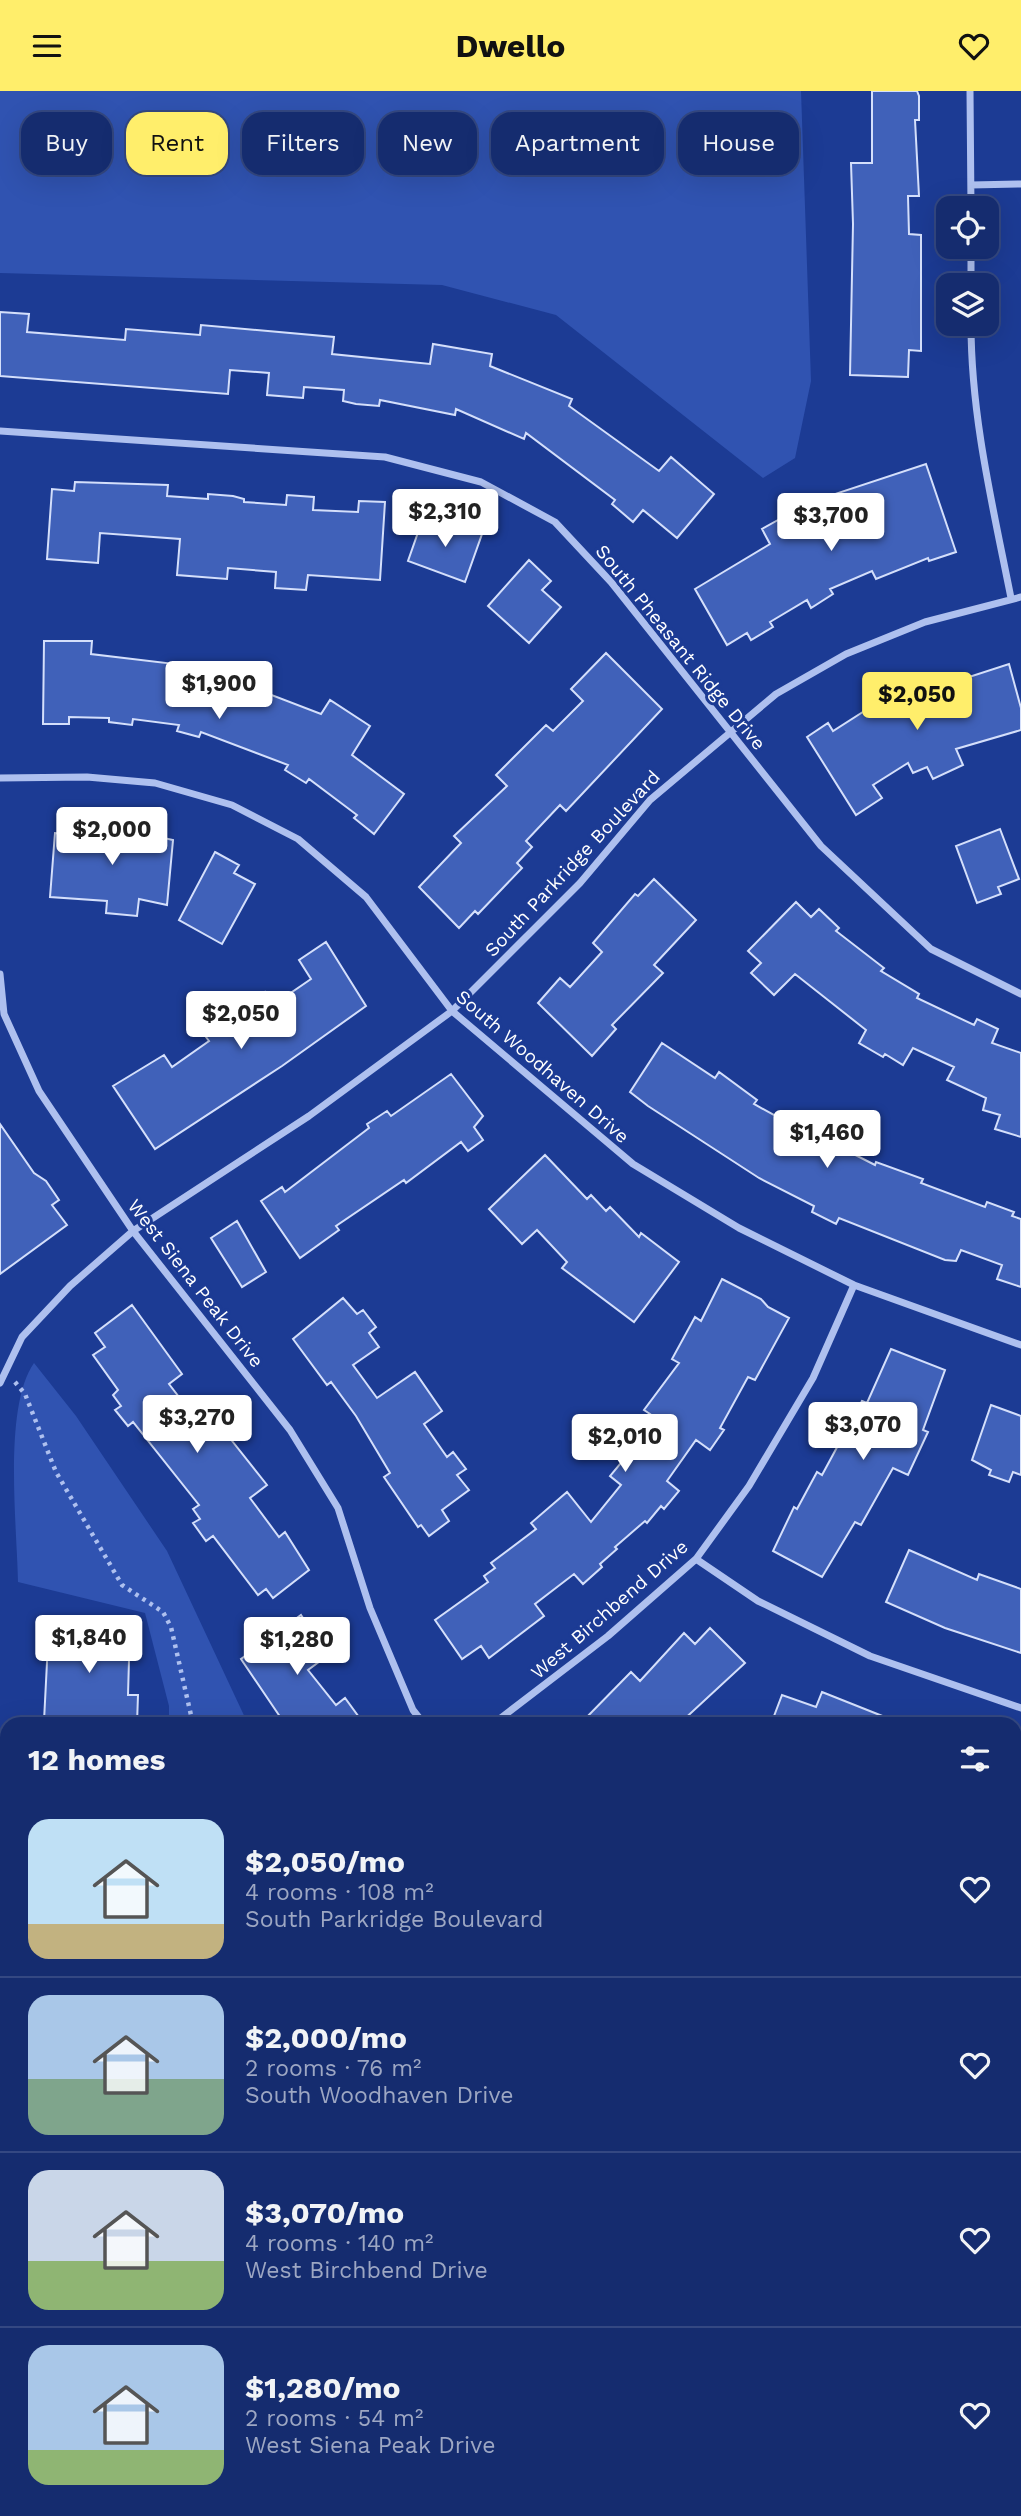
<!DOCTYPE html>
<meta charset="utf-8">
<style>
body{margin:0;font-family:"Work Sans",sans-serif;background:#1e3474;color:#f1f3f6;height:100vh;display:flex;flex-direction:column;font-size:26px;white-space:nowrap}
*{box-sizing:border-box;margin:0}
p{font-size:23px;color:#9da7c3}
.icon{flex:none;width:38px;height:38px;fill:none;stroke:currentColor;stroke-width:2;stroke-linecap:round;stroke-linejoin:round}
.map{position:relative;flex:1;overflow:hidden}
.side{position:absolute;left:0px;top:1626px;width:1022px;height:800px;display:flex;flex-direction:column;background:#152c6f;border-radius:21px 21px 0 0;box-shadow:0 7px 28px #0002,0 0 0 2px #344882}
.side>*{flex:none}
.hud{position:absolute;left:21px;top:21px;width:980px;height:63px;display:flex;gap:14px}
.buttons{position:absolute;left:936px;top:105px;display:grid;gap:14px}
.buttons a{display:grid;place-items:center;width:63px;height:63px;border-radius:14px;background:#152c6f;box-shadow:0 7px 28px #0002,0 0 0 2px #344882;font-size:35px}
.price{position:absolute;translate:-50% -60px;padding:0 16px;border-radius:7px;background:#fff;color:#222;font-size:23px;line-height:46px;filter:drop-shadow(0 2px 4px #0008)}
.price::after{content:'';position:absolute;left:50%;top:42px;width:21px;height:16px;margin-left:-10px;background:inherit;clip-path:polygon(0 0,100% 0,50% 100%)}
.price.selected{background:#ffee6b;color:#111}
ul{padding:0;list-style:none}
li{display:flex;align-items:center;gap:21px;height:175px;padding:0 28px}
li+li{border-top:2px solid #344882}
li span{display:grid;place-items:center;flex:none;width:196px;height:140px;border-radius:21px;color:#555}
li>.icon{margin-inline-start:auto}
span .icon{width:84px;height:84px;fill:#fffc;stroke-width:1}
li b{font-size:30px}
h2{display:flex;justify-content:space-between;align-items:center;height:84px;padding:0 28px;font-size:30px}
.chip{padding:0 24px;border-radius:21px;background:#152c6f;box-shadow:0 7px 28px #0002,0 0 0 2px #344882;font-size:24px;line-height:63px}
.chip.selected{background:#ffee6b;color:#111}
header{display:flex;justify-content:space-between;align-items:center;height:91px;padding:0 28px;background:#ffee6b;color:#111;font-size:32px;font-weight:700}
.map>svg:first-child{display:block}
.green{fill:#3053b1}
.building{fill:#4061b9;stroke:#d4dffb;stroke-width:2}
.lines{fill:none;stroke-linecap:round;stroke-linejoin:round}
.path{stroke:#aec0ef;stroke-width:4.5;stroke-dasharray:3.5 5;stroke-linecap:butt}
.minor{stroke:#aec0ef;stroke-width:7}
.labels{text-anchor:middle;stroke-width:6;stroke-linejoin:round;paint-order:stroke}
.street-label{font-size:19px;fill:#fff;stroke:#1c3b94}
</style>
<header><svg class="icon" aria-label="menu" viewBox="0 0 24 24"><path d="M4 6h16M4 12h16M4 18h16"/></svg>Dwello<svg class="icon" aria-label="heart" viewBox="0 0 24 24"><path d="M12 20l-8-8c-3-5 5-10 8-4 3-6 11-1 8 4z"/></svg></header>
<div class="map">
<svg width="1021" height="2425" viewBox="0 0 1021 2425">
<rect width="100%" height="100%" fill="#1c3b94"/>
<path class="green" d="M 0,0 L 801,0 L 811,290 L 795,367 L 763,387 L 556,224 L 442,194 L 0,182 Z
M 34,1272 L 76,1325 L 167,1460 L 248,1633 L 169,1633 L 169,1615 L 145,1522 L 18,1491 C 17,1435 3,1316 34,1272 Z"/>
<path class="building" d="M 872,0 L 917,0 L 919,5 L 919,29 L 915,29 L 919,105 L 908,105 L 909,143 L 921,144 L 921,260 L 909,259 L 908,286 L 850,284 L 853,133 L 851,72 L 872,72 Z
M 0,221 L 29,223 L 27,241 L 125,249 L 126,238 L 200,244 L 201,234 L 334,246 L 332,263 L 430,273 L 433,253 L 492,263 L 490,275 L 572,308 L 569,315 L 659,380 L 671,366 L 714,403 L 677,447 L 643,419 L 633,431 L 612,413 L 615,409 L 526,342 L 524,348 L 456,318 L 455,324 L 380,309 L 379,315 L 356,313 L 343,310 L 344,299 L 304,296 L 303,307 L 267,304 L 269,282 L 230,279 L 228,303 L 0,285 Z
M 926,373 L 956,461 L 929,470 L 928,467 L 876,488 L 872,480 L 830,498 L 833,503 L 811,517 L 807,509 L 770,531 L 773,536 L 751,549 L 747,542 L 727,554 L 695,498 L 770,453 L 762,438 L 787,424 L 794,436 L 841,417 L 835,403 Z
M 75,391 L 168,394 L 167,405 L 208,408 L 208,403 L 233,405 L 244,408 L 244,411 L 286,414 L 287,404 L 314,406 L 313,419 L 358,421 L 359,410 L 385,411 L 380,489 L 308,484 L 306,499 L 275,497 L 276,481 L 228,477 L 227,488 L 177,484 L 180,448 L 100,442 L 98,472 L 47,468 L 52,398 L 74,400 Z
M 422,430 L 434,435 L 435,430 L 460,438 L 461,435 L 482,443 L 465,491 L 408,470 Z
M 529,469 L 551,490 L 542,499 L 561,516 L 529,552 L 488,515 Z
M 44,550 L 92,550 L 91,563 L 175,573 L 173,590 L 251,611 L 256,598 L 321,623 L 330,609 L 370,635 L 352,664 L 404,703 L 374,743 L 354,727 L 357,724 L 309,688 L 306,692 L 285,679 L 288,674 L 201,641 L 199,646 L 177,640 L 179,634 L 133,628 L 132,634 L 109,631 L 109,627 L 69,626 L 69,633 L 43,633 Z
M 606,562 L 662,618 L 566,720 L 560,714 L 526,750 L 532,756 L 517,772 L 522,777 L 478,823 L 475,820 L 459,837 L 419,796 L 461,752 L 454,745 L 507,695 L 496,684 L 546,634 L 553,640 L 583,610 L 571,598 Z
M 1009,573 L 1021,617 L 1021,639 L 956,658 L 963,674 L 933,688 L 927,676 L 913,682 L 908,672 L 873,694 L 882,707 L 856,724 L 807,646 L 828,632 L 833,640 L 880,610 L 878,606 L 902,595 L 904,600 L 925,590 L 929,599 Z
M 115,729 L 142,731 L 141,742 L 173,749 L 167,814 L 139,808 L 137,825 L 106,822 L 107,810 L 50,806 L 55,742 L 79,744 L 80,735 L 114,738 Z
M 1000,738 L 1019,788 L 998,796 L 1001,803 L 977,812 L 956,755 Z
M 215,761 L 239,774 L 234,782 L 255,793 L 222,853 L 179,829 Z
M 654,788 L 696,829 L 654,874 L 663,882 L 612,934 L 616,938 L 592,965 L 538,912 L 560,887 L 570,896 L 602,861 L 593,852 L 635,803 L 638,805 Z
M 796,811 L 811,826 L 819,818 L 839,837 L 836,840 L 884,877 L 881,880 L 919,903 L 917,907 L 974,934 L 977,928 L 998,938 L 992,952 L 1021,962 L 1021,1046 L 995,1038 L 1000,1024 L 983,1019 L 986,1007 L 947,989 L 954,976 L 913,957 L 903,974 L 885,963 L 883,966 L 859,952 L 866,939 L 795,883 L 774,904 L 751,882 L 761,872 L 748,860 Z
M 326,851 L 366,915 L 282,975 L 155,1058 L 113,995 L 164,964 L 172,976 L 209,950 L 206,946 L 265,901 L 273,914 L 311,888 L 299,869 Z
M 662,952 L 715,987 L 719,981 L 757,1009 L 754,1013 L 821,1050 L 822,1047 L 875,1074 L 876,1071 L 923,1088 L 921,1092 L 985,1116 L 987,1111 L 1014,1121 L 1012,1125 L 1021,1128 L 1021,1196 L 997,1188 L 1002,1174 L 961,1159 L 956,1170 L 945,1169 L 839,1127 L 836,1133 L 812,1121 L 814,1115 L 759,1087 L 648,1015 L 630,1001 Z
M 451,983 L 483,1025 L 474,1036 L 483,1049 L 468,1060 L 461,1051 L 406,1092 L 404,1089 L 336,1135 L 339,1139 L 300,1167 L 261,1110 L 282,1096 L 285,1101 L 369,1037 L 367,1033 L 387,1020 L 391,1025 Z
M 0,1033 L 34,1082 L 46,1090 L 59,1109 L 52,1114 L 67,1134 L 0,1183 Z
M 545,1064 L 587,1108 L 591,1104 L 606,1120 L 610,1116 L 639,1146 L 641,1142 L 679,1171 L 634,1231 L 562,1177 L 567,1171 L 537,1139 L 522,1153 L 489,1118 Z
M 237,1130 L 266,1181 L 242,1196 L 211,1147 Z
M 722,1188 L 761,1208 L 768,1216 L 789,1227 L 755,1289 L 748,1286 L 720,1337 L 724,1339 L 710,1359 L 696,1349 L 667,1390 L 679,1400 L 664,1418 L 661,1415 L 647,1432 L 645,1430 L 615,1456 L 617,1458 L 600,1473 L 602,1476 L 583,1493 L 574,1483 L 535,1513 L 544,1525 L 489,1567 L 481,1555 L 462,1568 L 435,1529 L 488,1491 L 484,1485 L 495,1477 L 491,1472 L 536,1438 L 531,1432 L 567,1401 L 591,1431 L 621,1394 L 610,1385 L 640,1349 L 634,1345 L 650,1323 L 644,1319 L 679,1272 L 672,1268 L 695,1226 L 701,1230 Z
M 343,1207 L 357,1223 L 363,1219 L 376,1236 L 369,1242 L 379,1256 L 353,1274 L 377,1307 L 415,1281 L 442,1320 L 424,1333 L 447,1366 L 453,1361 L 466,1378 L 457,1384 L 469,1399 L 442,1419 L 449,1430 L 429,1445 L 421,1434 L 418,1436 L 384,1386 L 390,1382 L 356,1325 L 331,1291 L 327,1294 L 293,1248 Z
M 132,1214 L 182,1283 L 169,1293 L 199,1332 L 216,1319 L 230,1337 L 225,1341 L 267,1394 L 250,1407 L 279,1446 L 285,1441 L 309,1479 L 273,1507 L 266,1498 L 258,1504 L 213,1445 L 206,1450 L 193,1432 L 200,1428 L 193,1418 L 199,1414 L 133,1331 L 128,1335 L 115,1319 L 121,1315 L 113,1304 L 118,1299 L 93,1264 L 105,1256 L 95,1242 Z
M 891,1258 L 945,1279 L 923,1339 L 928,1341 L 908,1384 L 893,1377 L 861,1434 L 855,1431 L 822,1486 L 773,1460 L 794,1416 L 797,1418 L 817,1381 L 822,1384 L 862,1310 L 867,1312 Z
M 991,1314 L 1021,1325 L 1021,1384 L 1013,1381 L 1009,1391 L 989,1384 L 991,1379 L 972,1369 Z
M 909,1459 L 977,1489 L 979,1483 L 1021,1498 L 1021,1562 L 945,1537 L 886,1511 Z
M 301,1524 L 313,1542 L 319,1538 L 335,1559 L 308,1579 L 336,1614 L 345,1607 L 364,1633 L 285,1633 L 241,1568 Z
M 49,1532 L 130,1534 L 128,1604 L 138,1604 L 137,1633 L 54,1633 L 54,1630 L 44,1630 Z
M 710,1537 L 745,1572 L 679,1633 L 580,1633 L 631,1581 L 640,1590 L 684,1542 L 695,1553 Z
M 822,1601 L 900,1632 L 900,1633 L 771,1633 L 782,1604 L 816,1616 Z"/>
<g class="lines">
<path class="path" d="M 15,1291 L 25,1303 L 56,1381 L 122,1494 L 163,1521 L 171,1536 L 193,1633
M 1015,1845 L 1021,1831
M 385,2418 L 387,2425"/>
<path class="minor" d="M 970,0 L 971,117
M 971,94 L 1021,93
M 971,156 L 971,194
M 971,233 C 971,326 993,416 1011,507
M 0,340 L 385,366 L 481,391 L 555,431 L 611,491 L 821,755 L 931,858 L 1021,903
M 0,687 L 87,686 L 155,692 L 232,714 L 298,748 L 366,806 L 452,920 L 633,1073 L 739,1137 L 854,1194 L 1021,1254
M 0,883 L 4,923 L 39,1000 L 133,1140 L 290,1339 L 338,1417 L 370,1517 L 413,1619 L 424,1633
M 0,1292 L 22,1246 L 70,1195 L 133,1140 L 309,1025 L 452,920 L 580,792 L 650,709 L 776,603 L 846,563 L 925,531 L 1021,506
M 696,1468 L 758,1510 L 870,1565 L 1021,1617
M 493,1633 L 608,1545 L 696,1468 L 749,1395 L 813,1287 L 854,1194
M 1015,1958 L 1021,1959
M 1015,2357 L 1021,2368
M 657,2418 L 662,2425"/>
</g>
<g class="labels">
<g class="street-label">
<text transform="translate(681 556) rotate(51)" y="7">South Pheasant Ridge Drive</text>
<text transform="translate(572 772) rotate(-47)" y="7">South Parkridge Boulevard</text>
<text transform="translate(543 975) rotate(41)" y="7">South Woodhaven Drive</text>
<text transform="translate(196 1192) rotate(52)" y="7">West Siena Peak Drive</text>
<text transform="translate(609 1518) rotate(-41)" y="7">West Birchbend Drive</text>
</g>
</g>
</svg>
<div class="buttons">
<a><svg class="icon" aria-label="locate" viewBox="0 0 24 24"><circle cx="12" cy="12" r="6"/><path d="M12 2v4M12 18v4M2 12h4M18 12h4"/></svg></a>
<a><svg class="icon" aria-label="layers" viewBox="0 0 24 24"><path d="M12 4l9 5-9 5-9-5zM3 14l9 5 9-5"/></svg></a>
</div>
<b class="price" style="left:445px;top:458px">$2,310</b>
<b class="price" style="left:831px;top:462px">$3,700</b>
<b class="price" style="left:219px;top:630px">$1,900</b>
<b class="price selected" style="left:917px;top:641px">$2,050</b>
<b class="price" style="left:112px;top:776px">$2,000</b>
<b class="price" style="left:241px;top:960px">$2,050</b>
<b class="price" style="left:827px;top:1079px">$1,460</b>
<b class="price" style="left:197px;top:1364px">$3,270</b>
<b class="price" style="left:863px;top:1371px">$3,070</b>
<b class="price" style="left:625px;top:1383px">$2,010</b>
<b class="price" style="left:89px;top:1584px">$1,840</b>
<b class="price" style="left:297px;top:1586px">$1,280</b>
<div class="hud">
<a class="chip">Buy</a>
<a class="chip selected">Rent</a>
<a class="chip">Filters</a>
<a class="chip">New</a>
<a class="chip">Apartment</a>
<a class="chip">House</a>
</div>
<section class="side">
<h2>12 homes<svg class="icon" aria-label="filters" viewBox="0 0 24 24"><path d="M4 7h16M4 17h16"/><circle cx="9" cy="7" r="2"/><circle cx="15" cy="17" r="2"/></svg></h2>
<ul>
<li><span style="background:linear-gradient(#bfe0f5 75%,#c2b280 0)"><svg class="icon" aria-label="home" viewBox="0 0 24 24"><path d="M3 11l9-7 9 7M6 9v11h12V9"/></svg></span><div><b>$2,050/mo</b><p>4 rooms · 108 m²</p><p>South Parkridge Boulevard</p></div><svg class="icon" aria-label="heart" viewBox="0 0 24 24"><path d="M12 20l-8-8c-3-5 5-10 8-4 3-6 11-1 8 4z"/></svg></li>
<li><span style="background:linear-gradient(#a9c7e8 60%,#7fa58c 0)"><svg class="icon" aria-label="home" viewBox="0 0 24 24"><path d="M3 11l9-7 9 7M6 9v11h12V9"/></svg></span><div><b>$2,000/mo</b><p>2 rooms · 76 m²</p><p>South Woodhaven Drive</p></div><svg class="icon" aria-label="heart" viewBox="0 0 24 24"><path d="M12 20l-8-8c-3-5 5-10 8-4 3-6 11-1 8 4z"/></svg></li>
<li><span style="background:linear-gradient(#c9d6e8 65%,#8fb573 0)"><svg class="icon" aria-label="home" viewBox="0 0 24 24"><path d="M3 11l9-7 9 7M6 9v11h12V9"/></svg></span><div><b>$3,070/mo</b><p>4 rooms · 140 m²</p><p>West Birchbend Drive</p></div><svg class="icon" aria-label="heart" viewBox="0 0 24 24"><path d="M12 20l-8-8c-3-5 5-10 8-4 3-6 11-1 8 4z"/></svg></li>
<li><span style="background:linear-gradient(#a9c7e8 75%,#8fb573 0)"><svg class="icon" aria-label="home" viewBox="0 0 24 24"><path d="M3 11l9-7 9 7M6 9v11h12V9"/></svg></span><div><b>$1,280/mo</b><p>2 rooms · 54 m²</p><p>West Siena Peak Drive</p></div><svg class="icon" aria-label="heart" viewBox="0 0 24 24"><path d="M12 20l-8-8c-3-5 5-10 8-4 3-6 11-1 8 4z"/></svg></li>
</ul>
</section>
</div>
